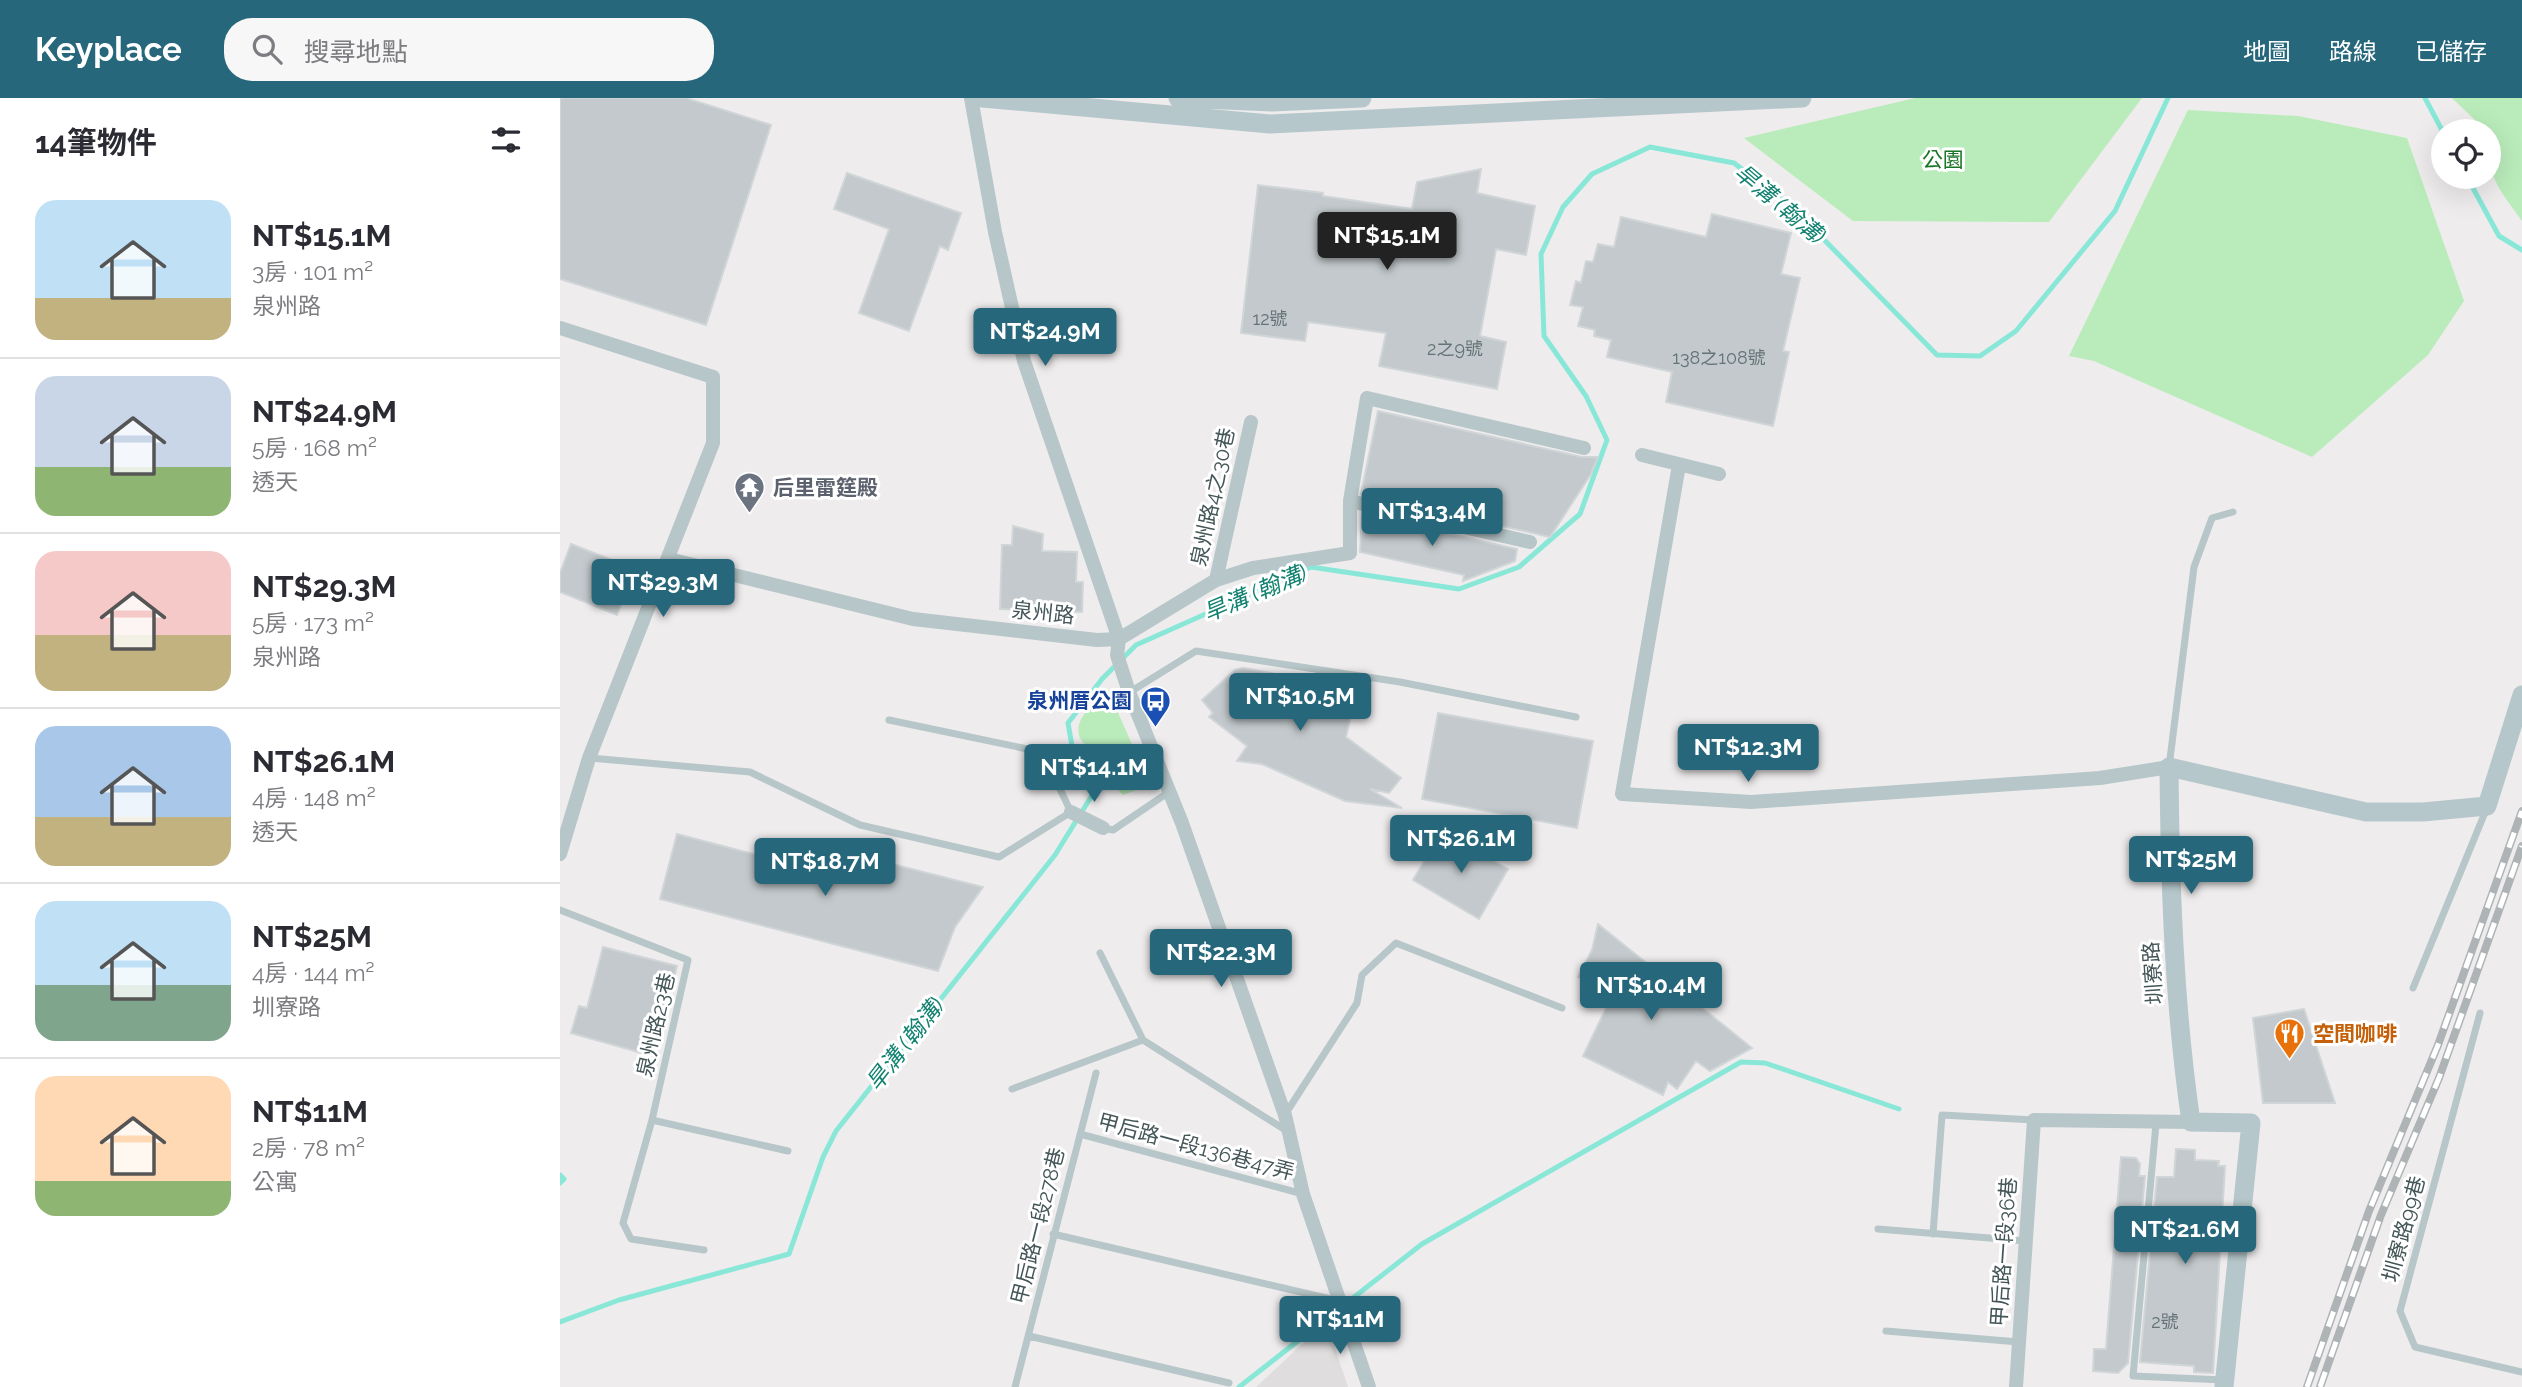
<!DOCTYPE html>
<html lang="zh-TW">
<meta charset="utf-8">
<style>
body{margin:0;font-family:Raleway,"Noto Sans TC",sans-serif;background:#f7f7f7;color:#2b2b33;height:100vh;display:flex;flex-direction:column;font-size:26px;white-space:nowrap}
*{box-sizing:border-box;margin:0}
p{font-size:23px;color:#7c7c81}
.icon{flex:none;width:38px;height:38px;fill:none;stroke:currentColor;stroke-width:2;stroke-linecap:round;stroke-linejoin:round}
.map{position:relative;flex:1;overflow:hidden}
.sheet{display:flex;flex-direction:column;background:#fff;width:560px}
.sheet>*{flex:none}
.controls{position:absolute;left:1871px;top:21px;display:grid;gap:14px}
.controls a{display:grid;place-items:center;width:70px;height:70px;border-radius:50%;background:#fff;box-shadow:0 7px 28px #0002;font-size:35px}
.price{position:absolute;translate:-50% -60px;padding:0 16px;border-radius:7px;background:#26677b;color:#fff;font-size:23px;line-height:46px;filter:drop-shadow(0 2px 4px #0008)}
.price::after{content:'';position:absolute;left:50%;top:42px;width:21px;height:16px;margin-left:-10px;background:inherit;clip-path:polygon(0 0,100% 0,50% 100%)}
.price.active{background:#222;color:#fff}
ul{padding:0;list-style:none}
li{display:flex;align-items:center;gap:21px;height:175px;padding:0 35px}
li+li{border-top:2px solid #e1e1e2}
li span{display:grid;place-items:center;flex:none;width:196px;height:140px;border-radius:21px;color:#555}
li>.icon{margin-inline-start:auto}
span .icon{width:84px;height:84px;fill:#fffc;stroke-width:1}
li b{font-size:30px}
h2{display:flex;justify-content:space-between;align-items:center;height:84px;padding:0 35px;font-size:30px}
header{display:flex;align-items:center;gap:42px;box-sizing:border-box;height:98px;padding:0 35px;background:#26677b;color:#fff}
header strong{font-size:33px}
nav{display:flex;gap:38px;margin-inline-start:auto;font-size:24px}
.search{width:490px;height:63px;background:#f7f7f7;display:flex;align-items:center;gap:18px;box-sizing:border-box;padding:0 24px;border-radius:28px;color:#7c7c81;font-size:26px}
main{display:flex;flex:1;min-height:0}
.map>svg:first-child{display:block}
.education{fill:#dfddde}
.green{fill:#baecbb}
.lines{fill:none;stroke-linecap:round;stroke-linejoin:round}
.stream{stroke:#89e7d8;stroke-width:5}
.building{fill:#c3c9cc;stroke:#d0d5d7;stroke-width:2}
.lane{stroke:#b7c6c8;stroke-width:7}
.street{stroke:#b7c6c8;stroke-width:14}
.secondary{stroke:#b5c7ca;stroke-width:19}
.rail-casing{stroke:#aeb4b6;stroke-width:8}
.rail{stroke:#fff;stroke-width:5;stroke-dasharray:16;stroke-linecap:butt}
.labels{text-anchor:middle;stroke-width:6;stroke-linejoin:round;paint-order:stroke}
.number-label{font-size:18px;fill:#647375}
.park-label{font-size:21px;fill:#1a7526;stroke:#fff}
.worship-label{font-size:21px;font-weight:bold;fill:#5b616d;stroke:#fff;text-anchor:start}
.street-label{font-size:21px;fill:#455658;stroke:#fff}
.transit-label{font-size:21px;font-weight:bold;fill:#164399;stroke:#fff;text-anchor:end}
.food-label{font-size:21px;font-weight:bold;fill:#c56008;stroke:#fff;text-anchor:start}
.water-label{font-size:23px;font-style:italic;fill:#128270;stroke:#fff}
</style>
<header>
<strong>Keyplace</strong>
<div class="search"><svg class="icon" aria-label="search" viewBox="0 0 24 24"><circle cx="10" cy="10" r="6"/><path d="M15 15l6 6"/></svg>搜尋地點</div>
<nav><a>地圖</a><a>路線</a><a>已儲存</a></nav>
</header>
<main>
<section class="sheet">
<h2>14筆物件<svg class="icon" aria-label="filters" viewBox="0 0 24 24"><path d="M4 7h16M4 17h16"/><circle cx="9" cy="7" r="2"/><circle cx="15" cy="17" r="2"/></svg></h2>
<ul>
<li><span style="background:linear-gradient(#bfe0f5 70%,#c2b280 0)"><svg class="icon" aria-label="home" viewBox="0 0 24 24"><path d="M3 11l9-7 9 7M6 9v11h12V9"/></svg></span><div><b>NT$15.1M</b><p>3房 · 101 m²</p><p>泉州路</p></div></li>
<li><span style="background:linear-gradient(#c9d6e8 65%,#8fb573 0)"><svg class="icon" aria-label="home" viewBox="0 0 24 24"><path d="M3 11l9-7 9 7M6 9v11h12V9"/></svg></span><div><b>NT$24.9M</b><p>5房 · 168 m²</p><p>透天</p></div></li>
<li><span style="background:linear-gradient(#f6c9c9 60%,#c2b280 0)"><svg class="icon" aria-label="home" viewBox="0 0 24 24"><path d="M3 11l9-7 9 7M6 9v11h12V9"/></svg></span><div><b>NT$29.3M</b><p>5房 · 173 m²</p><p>泉州路</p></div></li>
<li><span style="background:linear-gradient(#a9c7e8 65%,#c2b280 0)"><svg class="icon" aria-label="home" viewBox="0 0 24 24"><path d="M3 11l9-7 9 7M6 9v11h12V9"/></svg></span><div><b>NT$26.1M</b><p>4房 · 148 m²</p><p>透天</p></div></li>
<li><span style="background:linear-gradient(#bfe0f5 60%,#7fa58c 0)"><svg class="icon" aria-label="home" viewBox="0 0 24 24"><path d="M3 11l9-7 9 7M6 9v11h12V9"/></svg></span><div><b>NT$25M</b><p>4房 · 144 m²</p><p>圳寮路</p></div></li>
<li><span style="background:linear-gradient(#ffd9b3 75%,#8fb573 0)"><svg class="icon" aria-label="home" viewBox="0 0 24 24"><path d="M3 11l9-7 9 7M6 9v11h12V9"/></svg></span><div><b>NT$11M</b><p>2房 · 78 m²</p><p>公寓</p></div></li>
</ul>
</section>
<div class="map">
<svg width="1962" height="1289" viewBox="0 0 1962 1289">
<rect width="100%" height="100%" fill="#efeced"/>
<path class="education" d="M 766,1224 L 788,1289 L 696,1289 Z"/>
<path class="green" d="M 1355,0 L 1582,0 L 1489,124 L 1293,123 L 1184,40 Z
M 1892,0 L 1962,0 L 1962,123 C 1935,85 1928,81 1928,33 L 1919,33 L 1916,23 Z
M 1628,12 L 1738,18 L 1847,40 L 1904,203 L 1868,257 L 1752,359 L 1534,263 L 1509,258 Z
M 548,592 L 590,687 L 563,697 C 553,688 557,680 549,669 C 541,659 528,652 521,642 C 510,622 536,604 548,592 Z"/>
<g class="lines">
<path class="stream" d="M 1865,0 L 1883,34
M 1907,79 L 1939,138 L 1962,152
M 0,1077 L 4,1081 L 0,1085
M 0,1224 L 59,1202 L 229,1156 L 263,1059 L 276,1033 L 495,757 L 539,686 L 514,659 L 508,625 L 542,581 L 576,547 L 751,469 L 899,491 L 959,469 L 1020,416 L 1047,342 L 1026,298 L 984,238 L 981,156 L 1003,109 L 1032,76 L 1090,49 L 1174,65 L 1235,112 L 1377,257 L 1420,258 L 1456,233 L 1555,113 L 1608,0
M 679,1289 L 862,1146 L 1181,964 L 1205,965 L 1339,1011"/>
</g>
<path class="building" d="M 0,0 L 126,0 L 211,27 L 146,227 L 0,181 Z
M 921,71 L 917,95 L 975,108 L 966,157 L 936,151 L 920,238 L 946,244 L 937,291 L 819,268 L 826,235 L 748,224 L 745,243 L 681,235 L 698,87 L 763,95 L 763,98 L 852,111 L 857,84 Z
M 287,75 L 401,115 L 388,152 L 380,148 L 349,233 L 299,215 L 329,131 L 274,111 Z
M 1152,116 L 1231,135 L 1221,176 L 1240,180 L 1223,253 L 1229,254 L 1213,328 L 1106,304 L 1112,274 L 1047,259 L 1051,242 L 1034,238 L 1035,232 L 1018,228 L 1023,209 L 1010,207 L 1016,183 L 1021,185 L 1026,163 L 1033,164 L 1038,146 L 1054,149 L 1061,119 L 1146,139 Z
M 818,313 L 1022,359 L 1038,359 L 1031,376 L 990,439 L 801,396 Z
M 802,416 L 957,451 L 955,463 L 903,483 L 904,477 L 800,454 Z
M 453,428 L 483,436 L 482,453 L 517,454 L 516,484 L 523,484 L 522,514 L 440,511 L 442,447 L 452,447 Z
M 11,446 L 75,471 L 57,517 L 0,494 L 0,475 Z
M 683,570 L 797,591 L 786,639 L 841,680 L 829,695 L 810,691 L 842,710 L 785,703 L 702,666 L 677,663 L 687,648 L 649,619 L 653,615 L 642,602 L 675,572 Z
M 878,615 L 1033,643 L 1017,730 L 862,701 Z
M 882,733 L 948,771 L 919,821 L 853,782 Z
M 117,736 L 247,770 L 253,746 L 423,789 L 395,829 L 378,873 L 100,801 Z
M 1038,826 L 1192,950 L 1150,973 L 1136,963 L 1117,991 L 1108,984 L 1103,997 L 1023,958 L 1049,904 L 1043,886 L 1018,879 L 1032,852 Z
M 43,849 L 117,868 L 101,930 L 97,929 L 89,957 L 11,935 L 19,908 L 27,910 Z
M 1744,911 L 1775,1005 L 1703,1005 L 1693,920 Z
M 1616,1051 L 1635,1052 L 1635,1062 L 1659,1063 L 1658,1068 L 1665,1068 L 1653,1275 L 1634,1274 L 1634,1268 L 1580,1264 L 1597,1079 L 1614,1079 Z
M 1561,1059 L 1576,1060 L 1580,1066 L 1579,1078 L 1585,1078 L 1568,1265 L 1558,1275 L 1533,1273 L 1534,1251 L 1546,1251 Z"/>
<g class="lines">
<path class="lane" d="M 570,594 L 636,553 L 840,584 L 1016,619
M 30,660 L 190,674 L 300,727 L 439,759 L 511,714 L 482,654 L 329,622
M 1609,669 L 1634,469 L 1652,420 L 1673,414
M 543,730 L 553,732 L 609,694
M 0,812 L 128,862 L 92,1022 L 63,1125 L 71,1141 L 144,1152
M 540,855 L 583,942
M 1853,890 L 1926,712
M 1920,915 L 1840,1213 L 1855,1249 L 1962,1274
M 452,991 L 583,942 L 727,1033
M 726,1015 L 797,905 L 802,877 L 836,845 L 1002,910
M 92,1022 L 228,1053
M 1596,1026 L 1573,1278 L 1664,1282
M 520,1036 L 743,1096
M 1318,1131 L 1466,1143
M 493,1136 L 779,1203
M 1373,1136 L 1382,1017 L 1474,1022
M 1326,1233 L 1459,1244
M 469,1238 L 669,1285
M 455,1289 L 536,975"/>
<path class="street" d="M 411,0 L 435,134 L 464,263 L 559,541 L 557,557 L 569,594 L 622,725 L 725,1017 L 743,1096 L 809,1289
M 0,230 L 153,279 L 153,345 L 29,660 L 0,756
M 1082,357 L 1159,376
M 1119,367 L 1062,696 L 1191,704 L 1540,680 L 1609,669
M 790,403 L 970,444
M 109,461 L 353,521 L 537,542 L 559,541 L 656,482 L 693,470 L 790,455 L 790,403 L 807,300 L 1024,350
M 656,482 L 691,324
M 511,714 L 543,730
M 1456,1289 L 1474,1022 L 1631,1024"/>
<path class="secondary" d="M 422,0 L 710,26 L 1242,0
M 618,0 L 712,4 L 802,0
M 1664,1289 L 1691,1025 L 1631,1024 C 1614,907 1610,788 1609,669 L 1806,714 L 1863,714 L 1927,708 L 1962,597"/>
<defs>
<path id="rail" d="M 1747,1289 L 1809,1113 L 1878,947 L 1962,713
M 1760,1289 L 1821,1117 L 1879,980 L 1962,748"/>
</defs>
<use href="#rail" class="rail-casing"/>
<use href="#rail" class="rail"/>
</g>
<defs>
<symbol id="temple-pin" viewBox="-11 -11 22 30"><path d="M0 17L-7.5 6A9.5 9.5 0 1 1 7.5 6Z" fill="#6b7280" stroke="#fff"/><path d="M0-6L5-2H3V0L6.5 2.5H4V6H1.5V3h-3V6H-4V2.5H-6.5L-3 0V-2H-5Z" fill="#fff"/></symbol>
<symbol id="bus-pin" viewBox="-11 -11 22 30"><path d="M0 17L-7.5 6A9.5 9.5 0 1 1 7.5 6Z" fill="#1a4fb4" stroke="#fff"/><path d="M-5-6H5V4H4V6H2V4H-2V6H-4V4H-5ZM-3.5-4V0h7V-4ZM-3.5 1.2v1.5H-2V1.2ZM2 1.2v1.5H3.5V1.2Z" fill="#fff"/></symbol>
<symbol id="restaurant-pin" viewBox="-11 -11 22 30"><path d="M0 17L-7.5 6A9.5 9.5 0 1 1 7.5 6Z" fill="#e8710a" stroke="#fff"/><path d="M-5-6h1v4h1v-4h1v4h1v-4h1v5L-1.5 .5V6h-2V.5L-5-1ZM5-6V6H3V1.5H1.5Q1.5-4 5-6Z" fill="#fff"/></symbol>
</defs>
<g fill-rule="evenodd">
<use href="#temple-pin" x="172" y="372" width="35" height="47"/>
<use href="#bus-pin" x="578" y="586" width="35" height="47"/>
<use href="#restaurant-pin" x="1712" y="918" width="35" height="47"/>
</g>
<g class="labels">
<g class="number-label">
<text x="710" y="227">12號</text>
<text x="895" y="257">2之9號</text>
<text x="1159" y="266">138之108號</text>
<text x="1605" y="1230">2號</text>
</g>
<g class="park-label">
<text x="1383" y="69">公園</text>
</g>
<g class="worship-label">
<text x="213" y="397">后里雷筳殿</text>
</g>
<g class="street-label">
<text transform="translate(653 399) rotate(-78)" y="7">泉州路4之30巷</text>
<text transform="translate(483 515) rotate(6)" y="7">泉州路</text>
<text transform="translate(1593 875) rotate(-94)" y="7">圳寮路</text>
<text transform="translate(96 927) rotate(-77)" y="7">泉州路23巷</text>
<text transform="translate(636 1049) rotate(15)" y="7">甲后路一段136巷47弄</text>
<text transform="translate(478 1128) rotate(-76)" y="7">甲后路一段278巷</text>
<text transform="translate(1844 1131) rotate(-75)" y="7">圳寮路99巷</text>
<text transform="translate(1444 1154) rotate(-86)" y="7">甲后路一段36巷</text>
</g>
<g class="transit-label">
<text x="572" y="610">泉州厝公園</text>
</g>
<g class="food-label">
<text x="1753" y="943">空間咖啡</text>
</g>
<g class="water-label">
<text transform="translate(1220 106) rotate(40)" y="8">旱溝 (翰溝)</text>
<text transform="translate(695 495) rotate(-23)" y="8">旱溝 (翰溝)</text>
<text transform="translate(345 946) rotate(-52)" y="8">旱溝 (翰溝)</text>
</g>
</g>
</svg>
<div class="controls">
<a><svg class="icon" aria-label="locate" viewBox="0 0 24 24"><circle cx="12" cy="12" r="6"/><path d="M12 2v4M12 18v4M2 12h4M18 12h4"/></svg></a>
</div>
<b class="price active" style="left:827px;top:174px">NT$15.1M</b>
<b class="price" style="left:485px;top:270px">NT$24.9M</b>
<b class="price" style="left:872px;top:450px">NT$13.4M</b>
<b class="price" style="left:103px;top:521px">NT$29.3M</b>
<b class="price" style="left:740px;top:635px">NT$10.5M</b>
<b class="price" style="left:1188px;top:686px">NT$12.3M</b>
<b class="price" style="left:534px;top:706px">NT$14.1M</b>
<b class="price" style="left:901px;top:777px">NT$26.1M</b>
<b class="price" style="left:1631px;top:798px">NT$25M</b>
<b class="price" style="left:265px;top:800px">NT$18.7M</b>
<b class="price" style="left:661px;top:891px">NT$22.3M</b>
<b class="price" style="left:1091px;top:924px">NT$10.4M</b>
<b class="price" style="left:1625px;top:1168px">NT$21.6M</b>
<b class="price" style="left:780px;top:1258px">NT$11M</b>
</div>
</main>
